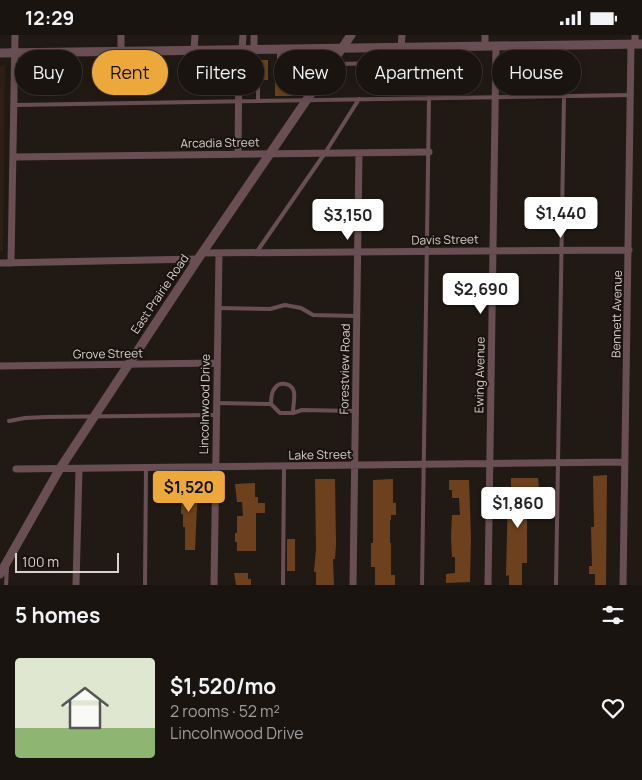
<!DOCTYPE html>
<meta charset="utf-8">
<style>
body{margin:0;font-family:Manrope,sans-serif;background:#26211d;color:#f1f3f6;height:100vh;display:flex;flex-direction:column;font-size:19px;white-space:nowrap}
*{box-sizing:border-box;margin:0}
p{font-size:16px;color:#9f9e9e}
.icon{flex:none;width:28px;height:28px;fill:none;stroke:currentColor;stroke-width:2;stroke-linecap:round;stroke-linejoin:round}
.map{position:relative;height:550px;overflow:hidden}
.side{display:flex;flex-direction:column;background:#19140f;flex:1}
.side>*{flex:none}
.banner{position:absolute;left:15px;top:15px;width:612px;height:45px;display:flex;gap:10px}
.scale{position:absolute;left:15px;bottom:12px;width:104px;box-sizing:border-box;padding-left:5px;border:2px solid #d8d2cf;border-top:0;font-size:14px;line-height:18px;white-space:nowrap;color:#d8d2cf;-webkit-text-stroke:4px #18110c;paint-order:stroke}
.price{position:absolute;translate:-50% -42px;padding:0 11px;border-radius:5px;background:#fff;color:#222;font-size:16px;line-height:32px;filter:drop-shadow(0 1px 2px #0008)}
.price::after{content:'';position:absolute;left:50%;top:30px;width:15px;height:11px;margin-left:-8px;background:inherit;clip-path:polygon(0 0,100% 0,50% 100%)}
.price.active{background:#eda83b;color:#111}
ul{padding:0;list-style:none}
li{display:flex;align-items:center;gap:15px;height:125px;padding:0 15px}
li+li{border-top:1px solid #37332f}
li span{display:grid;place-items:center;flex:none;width:140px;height:100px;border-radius:5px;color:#555}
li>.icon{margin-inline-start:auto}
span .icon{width:60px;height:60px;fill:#fffc;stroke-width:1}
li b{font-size:21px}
h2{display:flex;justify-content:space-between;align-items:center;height:60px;padding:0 15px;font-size:21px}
.tag{padding:0 18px;border-radius:22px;background:#19140f;box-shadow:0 2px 8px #0003,0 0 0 1px #37332f;font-size:18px;line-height:45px}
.tag.active{background:#eda83b;color:#111}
.status{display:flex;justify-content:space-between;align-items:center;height:35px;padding:0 25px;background:#19140f;direction:ltr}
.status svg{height:14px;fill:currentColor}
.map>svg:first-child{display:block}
.education{fill:#2d1f14}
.building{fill:#6d411d}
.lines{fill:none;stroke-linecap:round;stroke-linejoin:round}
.service{stroke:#694f53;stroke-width:4}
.minor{stroke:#694f53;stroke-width:7}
.tertiary{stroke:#694f53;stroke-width:9}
.labels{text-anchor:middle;stroke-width:4;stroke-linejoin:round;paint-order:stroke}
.street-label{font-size:12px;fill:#d8d2cf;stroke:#18110c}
</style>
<div class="status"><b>12:29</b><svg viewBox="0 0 49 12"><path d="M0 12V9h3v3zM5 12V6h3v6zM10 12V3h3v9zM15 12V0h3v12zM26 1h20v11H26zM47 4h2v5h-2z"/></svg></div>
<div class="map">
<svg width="642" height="550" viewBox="0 0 642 550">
<rect width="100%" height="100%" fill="#211a14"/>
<path class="education" d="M 0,31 L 5,31 L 3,216 L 0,216 Z"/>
<path class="building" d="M 252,25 L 268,25 L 268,45 L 249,45 L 249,27 Z
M 275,47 L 292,47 L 292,50 L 294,50 L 294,61 L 275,61 Z
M 607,440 L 606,550 L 595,550 L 595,539 L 589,539 L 589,531 L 592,531 L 591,492 L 594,492 L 593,441 Z
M 511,443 L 538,443 L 539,453 L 521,454 L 521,473 L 529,472 L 530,483 L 527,483 L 527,528 L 522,528 L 522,550 L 509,550 L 509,540 L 506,541 L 508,457 L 511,457 Z
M 315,444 L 335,444 L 336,509 L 335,524 L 333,524 L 334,550 L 316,550 L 316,537 L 314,537 L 316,514 Z
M 393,444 L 393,468 L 396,468 L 396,480 L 391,480 L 391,485 L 390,485 L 390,508 L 391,508 L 391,540 L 395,540 L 395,550 L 375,550 L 375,532 L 371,532 L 371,508 L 373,508 L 373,445 Z
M 449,445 L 469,445 L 471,502 L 470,547 L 446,548 L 446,539 L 455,538 L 455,522 L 452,522 L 451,502 L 452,480 L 460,480 L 459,463 L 452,463 L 452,455 L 449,455 Z
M 255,448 L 255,462 L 258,462 L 258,468 L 265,468 L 265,478 L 256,478 L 256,516 L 237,516 L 237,507 L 235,507 L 235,498 L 237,498 L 237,481 L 243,481 L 242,467 L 237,467 L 235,449 Z
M 178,449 L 198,449 L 195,515 L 185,515 L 185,492 L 183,492 L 183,479 L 181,479 L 182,459 L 179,459 Z
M 287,504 L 295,504 L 295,536 L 287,536 Z
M 234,538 L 248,538 L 248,544 L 251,544 L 251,550 L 236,550 Z"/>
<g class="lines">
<path class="service" d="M 279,14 L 279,38 L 305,37 L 322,44
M 331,29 L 393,28 L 394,13
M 258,66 L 258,49
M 14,70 L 631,60
M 256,218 L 325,118 L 359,64
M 218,273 L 270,274 L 285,270 L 301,273 L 313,280 L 357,281
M 217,368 L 271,369 L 280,378 L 293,378 L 302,375 L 355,376
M 271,369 C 271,364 271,357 275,353 C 280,346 292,348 294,357 C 295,364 293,371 293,378
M 9,386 L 25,383 L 45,382 L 216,380
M 6,550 L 7,533
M 145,550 L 146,434
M 283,550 L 284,431
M 422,550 L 429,63
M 556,550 L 564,61"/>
<path class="minor" d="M 485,0 L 485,11
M 635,9 L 635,0
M 401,12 L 402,0
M 194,15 L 195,0
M 242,15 L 243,0
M 254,15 L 254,0
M 121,16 L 121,0
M 238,119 L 239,15
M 13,122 L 429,117
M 202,218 L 629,215
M 0,228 L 198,224
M 11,228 L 15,0
M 0,331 L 217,328
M 16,434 L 625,427
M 76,550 L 79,434
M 214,550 L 219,218
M 353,550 L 359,118
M 488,550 L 496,11
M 623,550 L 631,9"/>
<path class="tertiary" d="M 0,18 L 642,9
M 0,539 L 59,435 L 198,224 L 351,0"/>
</g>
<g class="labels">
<g class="street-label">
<text transform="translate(220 108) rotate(-1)" y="4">Arcadia Street</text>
<text transform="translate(445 205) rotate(-1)" y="4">Davis Street</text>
<text transform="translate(160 259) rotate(-56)" y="4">East Prairie Road</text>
<text transform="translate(617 279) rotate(-89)" y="4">Bennett Avenue</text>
<text transform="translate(108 319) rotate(-1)" y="4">Grove Street</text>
<text transform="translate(345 334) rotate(-89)" y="4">Forestview Road</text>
<text transform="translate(480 340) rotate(-89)" y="4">Ewing Avenue</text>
<text transform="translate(205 369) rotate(-89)" y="4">Lincolnwood Drive</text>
<text transform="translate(320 420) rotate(-1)" y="4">Lake Street</text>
</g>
</g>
</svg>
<div class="scale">100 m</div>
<b class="price" style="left:561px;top:204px">$1,440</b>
<b class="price" style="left:348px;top:206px">$3,150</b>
<b class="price" style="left:481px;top:280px">$2,690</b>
<b class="price active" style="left:189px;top:478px">$1,520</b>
<b class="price" style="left:518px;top:494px">$1,860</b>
<div class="banner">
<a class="tag">Buy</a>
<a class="tag active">Rent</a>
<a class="tag">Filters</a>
<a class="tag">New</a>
<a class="tag">Apartment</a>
<a class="tag">House</a>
</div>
</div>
<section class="side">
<h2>5 homes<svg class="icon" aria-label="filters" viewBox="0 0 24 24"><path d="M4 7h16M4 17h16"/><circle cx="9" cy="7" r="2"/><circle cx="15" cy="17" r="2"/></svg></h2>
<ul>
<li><span style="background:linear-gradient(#dfe7d0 70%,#8fb573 0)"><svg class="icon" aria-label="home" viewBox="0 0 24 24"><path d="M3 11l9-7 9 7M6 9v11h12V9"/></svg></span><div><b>$1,520/mo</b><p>2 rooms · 52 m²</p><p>Lincolnwood Drive</p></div><svg class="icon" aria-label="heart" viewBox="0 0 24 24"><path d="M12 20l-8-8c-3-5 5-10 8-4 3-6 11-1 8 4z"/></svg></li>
</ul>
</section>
